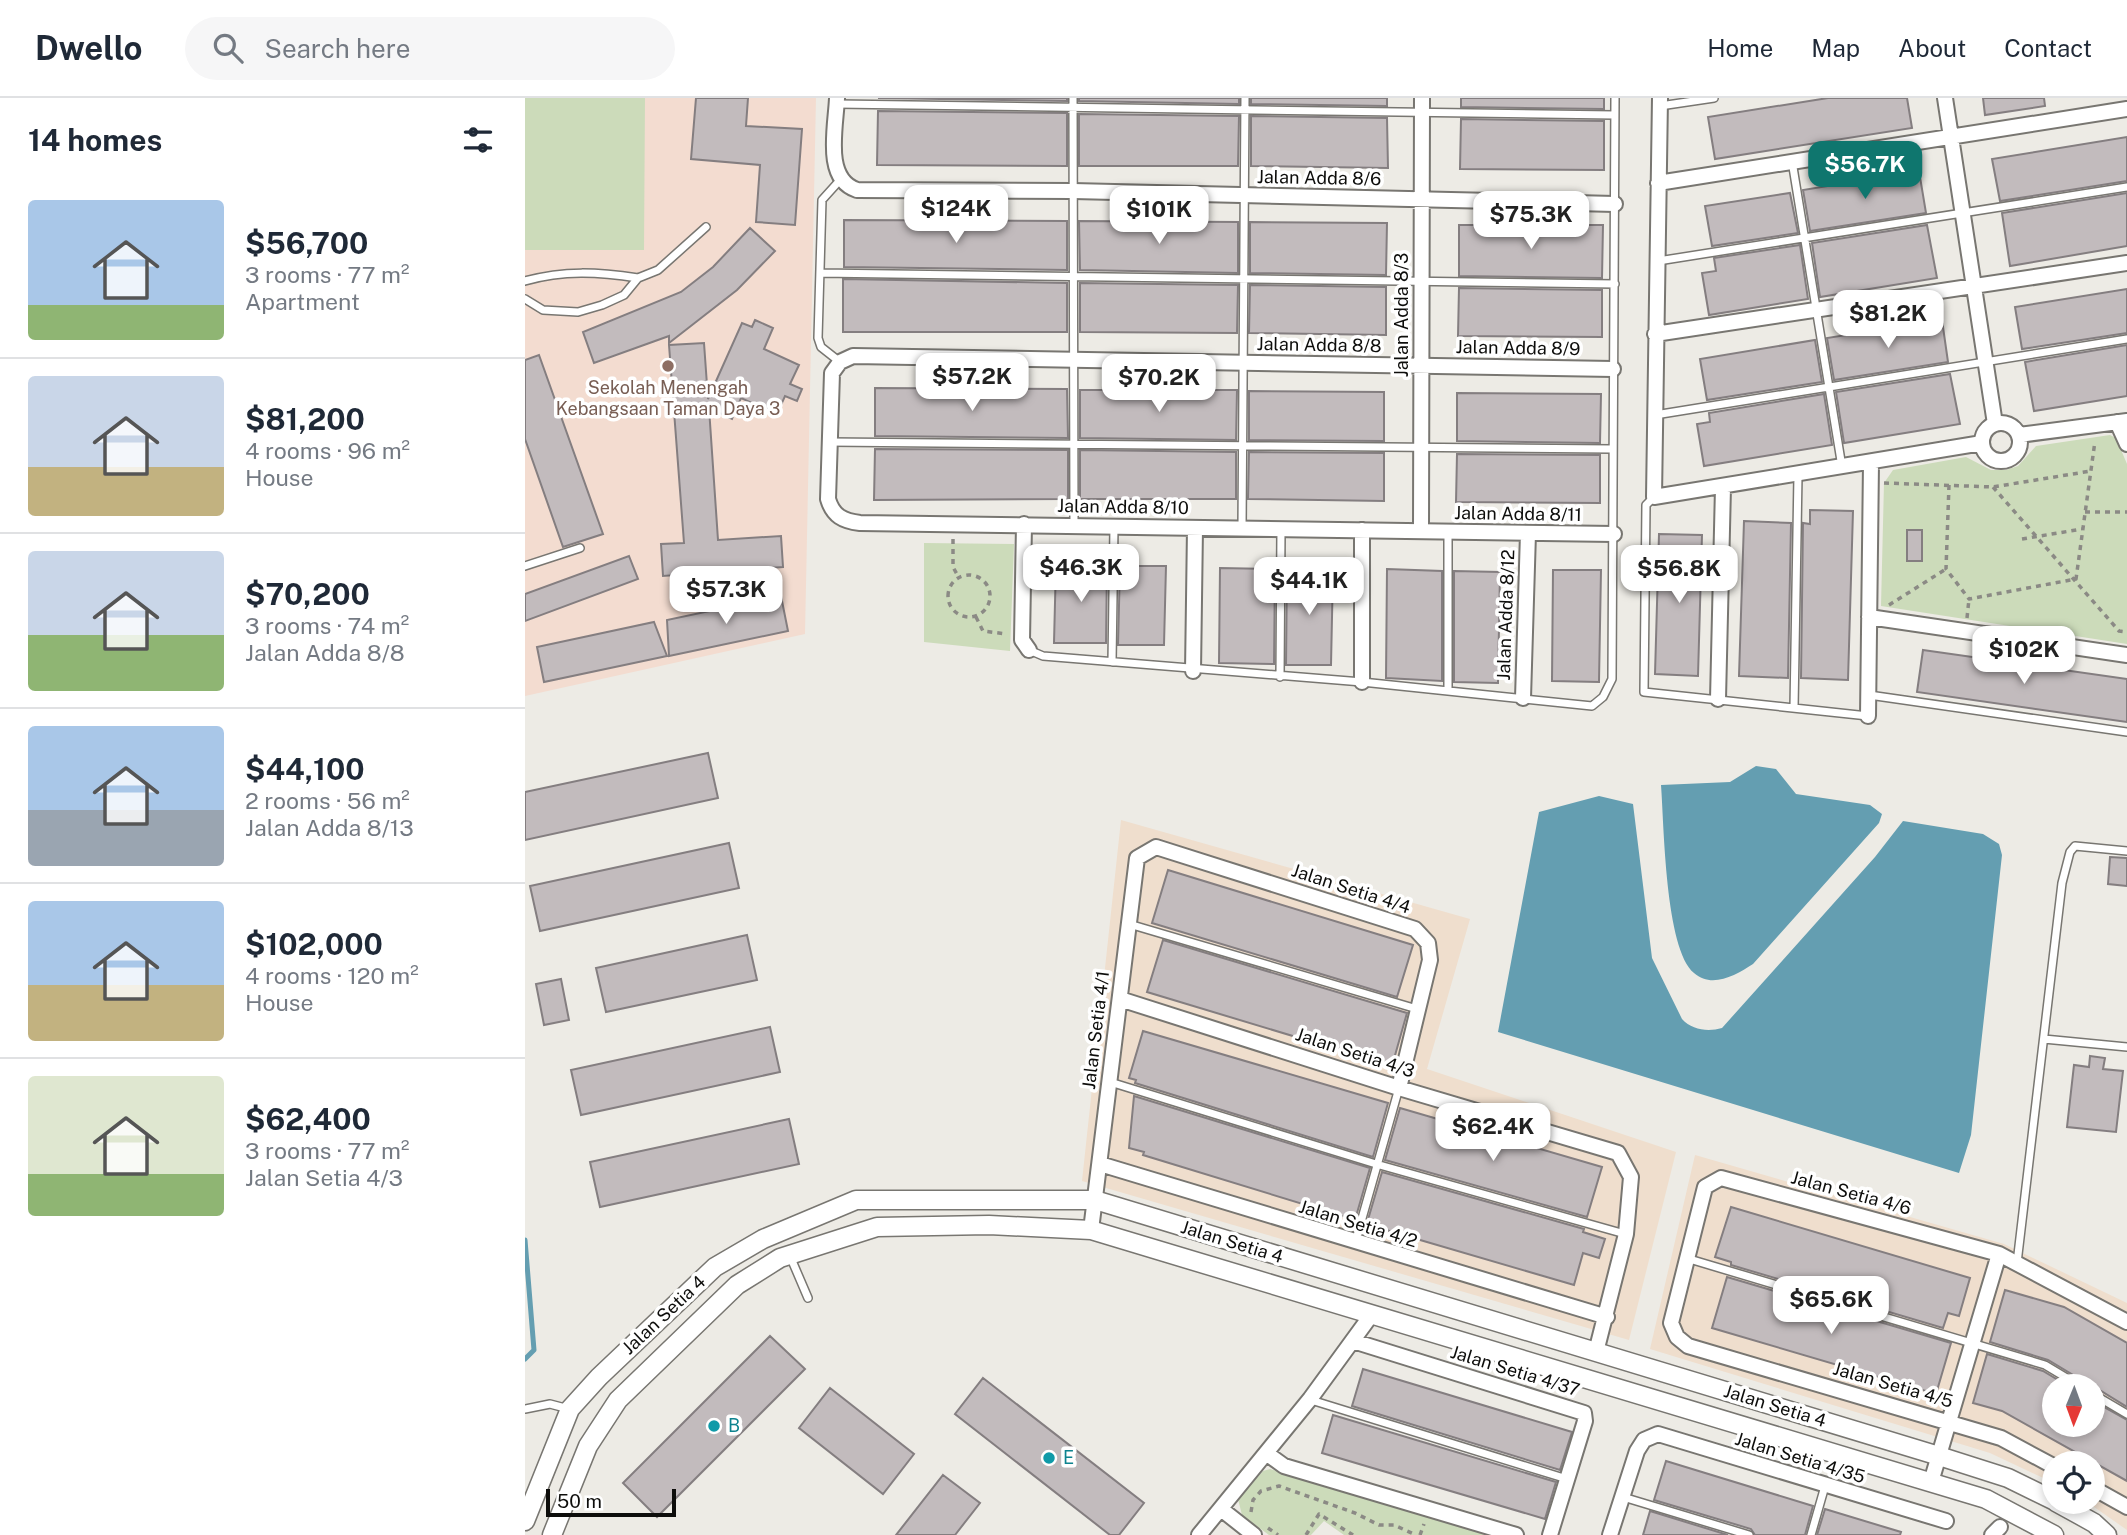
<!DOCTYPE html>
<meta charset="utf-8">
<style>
body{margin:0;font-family:"Public Sans",sans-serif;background:#f6f6f7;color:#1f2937;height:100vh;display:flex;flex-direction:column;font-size:26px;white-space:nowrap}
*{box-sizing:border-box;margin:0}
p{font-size:23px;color:#747a83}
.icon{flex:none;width:38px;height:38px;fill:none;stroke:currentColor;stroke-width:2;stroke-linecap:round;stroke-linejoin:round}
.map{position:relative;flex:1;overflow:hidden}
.drawer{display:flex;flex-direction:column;background:#fff;width:525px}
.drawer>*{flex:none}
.needle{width:46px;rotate:181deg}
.tools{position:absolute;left:1517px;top:1276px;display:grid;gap:14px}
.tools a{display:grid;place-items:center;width:63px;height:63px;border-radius:50%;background:#fff;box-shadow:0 4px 10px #0003;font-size:35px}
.scale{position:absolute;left:21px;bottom:18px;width:130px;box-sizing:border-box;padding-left:7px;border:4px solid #0d0d0b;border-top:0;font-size:19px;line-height:24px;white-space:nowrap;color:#0d0d0b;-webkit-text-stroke:5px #fff;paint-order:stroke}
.price{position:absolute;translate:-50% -60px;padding:0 16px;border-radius:14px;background:#fff;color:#222;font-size:23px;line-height:46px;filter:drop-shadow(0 2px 4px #0008)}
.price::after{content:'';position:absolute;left:50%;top:42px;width:21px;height:16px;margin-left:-10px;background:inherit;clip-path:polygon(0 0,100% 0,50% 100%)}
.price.current{background:#0f766e;color:#fff}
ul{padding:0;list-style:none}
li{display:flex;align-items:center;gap:21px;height:175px;padding:0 28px}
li+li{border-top:2px solid #e0e1e3}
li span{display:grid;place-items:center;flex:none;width:196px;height:140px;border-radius:7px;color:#555}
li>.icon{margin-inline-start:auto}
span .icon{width:84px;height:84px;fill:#fffc;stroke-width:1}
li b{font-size:30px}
h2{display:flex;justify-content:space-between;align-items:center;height:84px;padding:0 28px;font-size:30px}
header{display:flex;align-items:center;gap:42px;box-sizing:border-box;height:98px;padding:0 35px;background:#fff;border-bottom:2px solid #e0e1e3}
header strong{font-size:33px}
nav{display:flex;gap:38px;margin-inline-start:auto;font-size:24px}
.search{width:490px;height:63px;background:#f6f6f7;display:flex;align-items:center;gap:18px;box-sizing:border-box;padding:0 24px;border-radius:38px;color:#747a83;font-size:26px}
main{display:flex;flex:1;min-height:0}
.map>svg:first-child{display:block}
.commercial{fill:#efdecd;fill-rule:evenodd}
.education{fill:#f3dcd0}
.green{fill:#ccdbba}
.water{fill:#649eb1}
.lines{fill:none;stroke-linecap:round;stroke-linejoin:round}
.stream{stroke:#649eb1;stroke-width:5}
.building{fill:#c2bbbd;stroke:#847e80;stroke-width:2}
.service-casing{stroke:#787671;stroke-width:10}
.minor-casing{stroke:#787671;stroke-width:18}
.tertiary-casing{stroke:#787671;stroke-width:21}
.path{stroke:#8b8a85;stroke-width:3.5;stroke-dasharray:5 5;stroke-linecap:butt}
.service{stroke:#fff;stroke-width:7}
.minor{stroke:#fff;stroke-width:14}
.tertiary{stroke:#fff;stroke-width:18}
.education-dot{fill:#8d6e63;stroke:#fff;stroke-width:2.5}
.culture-dot{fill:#0f9aa8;stroke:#fff;stroke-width:2.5}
.labels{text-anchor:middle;stroke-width:7;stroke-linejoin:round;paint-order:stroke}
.street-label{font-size:18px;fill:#0d0d0b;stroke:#fff}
.education-label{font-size:18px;fill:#785e54;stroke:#fff}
.culture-label{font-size:18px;fill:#0d838f;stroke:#fff;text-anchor:start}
</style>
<header>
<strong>Dwello</strong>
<div class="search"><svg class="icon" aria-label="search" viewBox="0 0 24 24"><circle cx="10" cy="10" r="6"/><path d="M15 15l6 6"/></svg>Search here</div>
<nav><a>Home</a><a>Map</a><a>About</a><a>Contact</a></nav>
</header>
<main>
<section class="drawer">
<h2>14 homes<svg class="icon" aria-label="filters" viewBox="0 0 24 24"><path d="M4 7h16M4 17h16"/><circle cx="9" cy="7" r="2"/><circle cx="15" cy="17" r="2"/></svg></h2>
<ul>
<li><span style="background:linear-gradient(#a9c7e8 75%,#8fb573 0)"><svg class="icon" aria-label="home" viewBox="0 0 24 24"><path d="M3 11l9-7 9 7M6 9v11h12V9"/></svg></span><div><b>$56,700</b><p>3 rooms · 77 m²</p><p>Apartment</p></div></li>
<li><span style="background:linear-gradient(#c9d6e8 65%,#c2b280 0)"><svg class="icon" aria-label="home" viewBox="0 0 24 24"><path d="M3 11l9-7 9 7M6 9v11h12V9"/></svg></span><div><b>$81,200</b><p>4 rooms · 96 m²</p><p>House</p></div></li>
<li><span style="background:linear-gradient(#c9d6e8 60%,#8fb573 0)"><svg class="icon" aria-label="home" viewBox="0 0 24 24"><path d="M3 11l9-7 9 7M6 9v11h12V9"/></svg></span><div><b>$70,200</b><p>3 rooms · 74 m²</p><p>Jalan Adda 8/8</p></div></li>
<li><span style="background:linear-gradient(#a9c7e8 60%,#9aa5b1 0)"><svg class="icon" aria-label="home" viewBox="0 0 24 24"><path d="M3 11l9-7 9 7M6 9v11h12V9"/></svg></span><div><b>$44,100</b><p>2 rooms · 56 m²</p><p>Jalan Adda 8/13</p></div></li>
<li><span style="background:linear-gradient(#a9c7e8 60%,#c2b280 0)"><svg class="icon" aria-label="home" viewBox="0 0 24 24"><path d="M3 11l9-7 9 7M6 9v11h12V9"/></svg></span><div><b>$102,000</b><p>4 rooms · 120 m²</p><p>House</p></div></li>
<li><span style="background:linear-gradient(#dfe7d0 70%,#8fb573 0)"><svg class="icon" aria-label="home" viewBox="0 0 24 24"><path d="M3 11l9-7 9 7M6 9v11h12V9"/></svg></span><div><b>$62,400</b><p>3 rooms · 77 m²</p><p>Jalan Setia 4/3</p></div></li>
</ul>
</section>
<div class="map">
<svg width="1602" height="1437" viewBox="0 0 1602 1437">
<rect width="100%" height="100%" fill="#edebe5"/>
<path class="commercial" d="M 596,722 L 945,821 L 902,971 L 1151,1054 L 1104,1242 L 557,1083 Z
M 1170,1057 L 1479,1146 L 1602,1205 L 1602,1432 L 1562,1404 L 1568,1404 L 1568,1365 L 1530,1365 L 1529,1385 L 1465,1355 L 1125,1251 ZM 1530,1288 L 1568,1288 L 1568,1326 L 1530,1326 Z"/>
<path class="education" d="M 0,0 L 291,0 L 280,536 L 0,598 Z"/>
<path class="green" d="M 0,0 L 120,0 L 119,152 L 0,152 Z
M 1585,337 L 1591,340 L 1602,366 L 1602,546 L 1356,508 L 1359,385 L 1368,372 L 1441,359 L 1466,372 L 1481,372 L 1493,368 L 1511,348 Z
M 399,445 L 489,446 L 485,553 L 399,544 Z
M 745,1371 L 962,1437 L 819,1437 L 799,1423 L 786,1437 L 744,1437 L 717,1417 L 713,1401 L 738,1373 Z"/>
<path class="water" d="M 1231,668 L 1251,671 L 1271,696 L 1345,707 L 1357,716 L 1354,725 L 1228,866 C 1211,877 1187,891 1169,875 C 1140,851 1139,726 1136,687 L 1205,684 Z
M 1074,698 L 1108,706 L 1127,860 L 1157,921 C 1167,932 1183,934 1197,930 L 1350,759 L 1378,723 L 1458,736 L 1474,746 L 1477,757 L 1446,1037 L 1434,1075 L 973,934 L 1014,714 Z"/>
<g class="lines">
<path class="stream" d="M 0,1142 L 9,1252 L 0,1261"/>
</g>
<path class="building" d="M 171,0 L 223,0 L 221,28 L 277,31 L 270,127 L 231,124 L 235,67 L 166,61 Z
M 353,0 L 542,0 L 542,3 Z
M 554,0 L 714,0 L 714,6 L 554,3 Z
M 726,0 L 862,0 L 862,8 L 726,6 Z
M 936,0 L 1079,0 L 1079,11 L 936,9 Z
M 1303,0 L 1382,0 L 1387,30 L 1190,61 L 1183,19 Z
M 1458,0 L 1519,0 L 1520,8 L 1460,17 Z
M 353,13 L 542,15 L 542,68 L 352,67 Z
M 554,16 L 714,18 L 713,68 L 554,68 Z
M 726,18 L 862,20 L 863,70 L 726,68 Z
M 936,21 L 1079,23 L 1079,72 L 935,71 Z
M 1602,39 L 1602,83 L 1475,103 L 1467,61 Z
M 1394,73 L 1401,115 L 1285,133 L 1278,92 Z
M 1265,95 L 1273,135 L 1187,148 L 1180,108 Z
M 1602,95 L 1602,148 L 1485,168 L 1477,115 Z
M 319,122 L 542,123 L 542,172 L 319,169 Z
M 554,123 L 713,124 L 713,175 L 555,172 Z
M 725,124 L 862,125 L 861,177 L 725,175 Z
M 934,127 L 1078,127 L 1077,180 L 934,178 Z
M 1402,127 L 1412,180 L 1295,199 L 1287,145 Z
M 225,130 L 250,153 L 212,192 L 144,245 L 144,238 L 69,265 L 58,234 L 156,194 L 188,169 Z
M 1275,147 L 1283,201 L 1184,217 L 1177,175 L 1191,173 L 1189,160 Z
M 318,181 L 542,185 L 542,234 L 318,234 Z
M 555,185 L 713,187 L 712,235 L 555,234 Z
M 725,187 L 861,189 L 861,237 L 724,235 Z
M 934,190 L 1077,192 L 1077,239 L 933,238 Z
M 1602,191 L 1602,235 L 1497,251 L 1490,209 Z
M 230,222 L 248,230 L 239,251 L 274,267 L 265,286 L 277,291 L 272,303 L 260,298 L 252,316 L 216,300 L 207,321 L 184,310 L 193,442 L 256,438 L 258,469 L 138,478 L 136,446 L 159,445 L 144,247 L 179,245 L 183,301 L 217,225 L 227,229 Z
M 1417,222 L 1423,264 L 1309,282 L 1302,240 Z
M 1290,242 L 1297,284 L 1182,302 L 1175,261 Z
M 1602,247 L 1602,298 L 1509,313 L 1500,264 Z
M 14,257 L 78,436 L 38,449 L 0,341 L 0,262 Z
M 1425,276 L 1435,326 L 1319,345 L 1311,294 Z
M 350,290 L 542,291 L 543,340 L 350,338 Z
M 555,292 L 712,292 L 711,342 L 555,340 Z
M 724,293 L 859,294 L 859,343 L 724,342 Z
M 932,295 L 1076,296 L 1075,345 L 932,343 Z
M 1299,296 L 1307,347 L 1179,368 L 1172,326 L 1185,324 L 1184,315 Z
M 350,351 L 543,352 L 543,401 L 349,402 Z
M 555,352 L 711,354 L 711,401 L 555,401 Z
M 724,354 L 859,355 L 859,403 L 723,401 Z
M 932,356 L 1075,357 L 1075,405 L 931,404 Z
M 1285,412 L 1328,413 L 1323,582 L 1276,580 L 1278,425 L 1285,426 Z
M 1219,423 L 1266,425 L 1263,580 L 1214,578 Z
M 1382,432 L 1397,432 L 1397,463 L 1382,463 Z
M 1134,436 L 1177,437 L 1173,578 L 1130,576 Z
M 104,458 L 113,481 L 0,523 L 0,496 Z
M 531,465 L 582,467 L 581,545 L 529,545 Z
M 595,468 L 641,468 L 639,547 L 593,547 Z
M 695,470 L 750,471 L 749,566 L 694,565 Z
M 862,471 L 917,473 L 917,583 L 861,580 Z
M 762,472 L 808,472 L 806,567 L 761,567 Z
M 1028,472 L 1076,472 L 1074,584 L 1027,583 Z
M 929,473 L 975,474 L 973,585 L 929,584 Z
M 256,498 L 263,533 L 144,558 L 142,522 Z
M 129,524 L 142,558 L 19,584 L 12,549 Z
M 1398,552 L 1602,581 L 1602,624 L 1392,594 Z
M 183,655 L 193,700 L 0,742 L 0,694 Z
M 204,745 L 214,790 L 15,833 L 5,788 Z
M 1585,759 L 1602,760 L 1602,788 L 1583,786 Z
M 643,772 L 888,847 L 872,899 L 627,825 Z
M 222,837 L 232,882 L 81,914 L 71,870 Z
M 638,842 L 882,915 L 867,968 L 622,894 Z
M 36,881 L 44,922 L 19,927 L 11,886 Z
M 245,929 L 255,974 L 56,1017 L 46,972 Z
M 618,933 L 863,1005 L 848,1059 L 610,985 L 611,982 L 604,980 Z
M 1565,958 L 1580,960 L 1578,971 L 1598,973 L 1591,1034 L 1542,1029 L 1549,967 L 1564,969 Z
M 609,998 L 845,1070 L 830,1122 L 618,1057 L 619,1054 L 604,1050 Z
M 875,1010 L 1077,1069 L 1062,1119 L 860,1062 Z
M 264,1021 L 274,1066 L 75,1109 L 65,1064 Z
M 857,1074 L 1059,1131 L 1058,1134 L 1080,1141 L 1074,1160 L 1058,1155 L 1049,1187 L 844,1127 L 842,1125 Z
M 1206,1109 L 1445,1180 L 1434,1218 L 1423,1215 L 1418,1230 L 1206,1167 L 1206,1164 L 1190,1159 Z
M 1202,1179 L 1426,1245 L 1411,1296 L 1187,1230 Z
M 1480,1192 L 1539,1209 L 1602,1245 L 1602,1309 L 1568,1288 L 1561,1288 L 1558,1283 L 1523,1262 L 1465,1244 Z
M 245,1238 L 280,1271 L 132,1419 L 98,1385 Z
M 1462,1256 L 1518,1273 L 1543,1288 L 1530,1288 L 1530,1326 L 1568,1326 L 1568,1303 L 1602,1322 L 1602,1383 L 1477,1313 L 1448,1305 Z
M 838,1271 L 1047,1334 L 1035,1372 L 827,1308 Z
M 458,1280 L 619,1405 L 594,1437 L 585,1437 L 430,1316 Z
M 305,1290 L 389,1356 L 358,1396 L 274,1330 Z
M 808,1317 L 1031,1384 L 1020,1421 L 797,1355 Z
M 1141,1363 L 1288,1408 L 1280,1437 L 1230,1437 L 1226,1431 L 1129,1402 Z
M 418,1377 L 455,1405 L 430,1437 L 371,1437 Z
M 1300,1411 L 1376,1434 L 1375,1437 L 1292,1437 Z
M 1125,1413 L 1203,1437 L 1118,1437 Z"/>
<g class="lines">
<defs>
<path id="service" d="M 548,0 L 549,428
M 312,6 L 1089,17
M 1135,8 L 1189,0
M 1267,63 L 1317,369
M 1133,163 L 1602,89
M 295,175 L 1090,186
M 0,183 C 39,172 73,174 113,180
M 0,201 L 18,212 L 53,214 L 77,207 L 99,197 L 113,180 L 133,172 L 181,129
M 315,264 L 296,249 L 293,240 L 297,102 L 316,81
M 1130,317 L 1602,241
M 304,344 L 1087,351
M 1129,399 L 1121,407 L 1119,594 L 1343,618
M 717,431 L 720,0
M 0,468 L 55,450
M 504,552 L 518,558 L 837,584 L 1067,608 L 1078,599 L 1087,581 L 1090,0
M 587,564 L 589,429
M 755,579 L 756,431
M 923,593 L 923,434
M 1344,597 L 1602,634
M 1269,610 L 1273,377
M 604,826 L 892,911
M 1519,941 L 1602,949
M 585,984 L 851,1066 L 1100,1136
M 830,1145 L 874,990
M 265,1158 L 283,1200
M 1161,1160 L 1520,1267 L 1555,1288
M 1492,1165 L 1537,785 L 1545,754 L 1550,748 L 1602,753
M 1568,1296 L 1602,1316
M 786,1302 L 1042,1381
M 0,1311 L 25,1306 L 44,1311
M 1098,1399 L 1224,1437
M 1286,1437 L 1300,1388"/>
<path id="minor" d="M 312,0 C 311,28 298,81 332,92 L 548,93 L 1090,106
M 1135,0 L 1129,399 L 1457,345
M 1420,0 L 1470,326
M 1133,85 L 1602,11
M 1130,236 L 1602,165
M 1088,271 L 328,258 L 315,264 L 307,275 L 303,401 C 308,418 318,423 335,425 L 1089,436
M 1592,324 L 1602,346
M1457 344a19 19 0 1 1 38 0a19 19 0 1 1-38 0Z
M 1494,337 L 1602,323
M 499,426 L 497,542 L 504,552
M 896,433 L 897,0
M 1344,519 L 1602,557
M 668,573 L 670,430
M 837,584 L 837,432
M 998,600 L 1003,435
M 1193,601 L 1198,389
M 1343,618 L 1346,365
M 595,901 L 874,990 L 1093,1055 L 1106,1079 L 1101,1136 L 1071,1254
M 575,1066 L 1082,1219
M 566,1132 L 612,760 L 631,749 L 890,831 L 903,845 L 905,862 L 874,990
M 828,1243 L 1059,1315 L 1060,1323 L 1025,1437
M 741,1355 L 759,1368 L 991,1437
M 1530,1369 L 1476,1340 L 1163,1248 L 1152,1239 L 1146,1225 L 1180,1089 L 1196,1080 L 1474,1156 L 1602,1224
M 1406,1384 L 1474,1156
M 1568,1390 L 1602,1409
M 696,1411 L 729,1437
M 674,1437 L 785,1301 L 847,1216
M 1085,1437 L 1112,1353 L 1119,1342 L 1133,1336 L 1421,1423
M 1467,1437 L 1475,1429"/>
<path id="tertiary" d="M 1531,1404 L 1569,1425 L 1582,1437
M 0,1423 L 45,1311 L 74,1279 L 190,1169 L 238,1141 L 331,1102 L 570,1102 L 1414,1358 L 1483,1380 L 1530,1403
M 27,1437 L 63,1348 L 93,1302 L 212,1187 L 255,1160 L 352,1129 L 464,1127 L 566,1132 L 1461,1401 L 1529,1437"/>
</defs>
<use href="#service" class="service-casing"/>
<use href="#minor" class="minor-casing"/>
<use href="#tertiary" class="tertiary-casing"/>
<path class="path" d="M 1359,385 L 1468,389 L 1566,373
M 1424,387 L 1421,471 L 1444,501 L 1551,481 L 1570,343
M 1468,389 L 1594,533 L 1602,534
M 1560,414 L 1602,414
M 428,441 L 428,469 L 434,480
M 1497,441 L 1557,431
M423 498a21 21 0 1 1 42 0a21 21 0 1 1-42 0Z
M 1364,507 L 1421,471
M 451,519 L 458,533 L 481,536
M 1442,520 L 1444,501
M 726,1414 L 728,1402 L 736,1393 L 754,1388 L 830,1415 L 854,1427 L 869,1427 L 891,1437
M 743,1430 L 753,1437
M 781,1437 L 794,1416 L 828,1437
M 895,1437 L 899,1426"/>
<use href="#service" class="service"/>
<use href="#minor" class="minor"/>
<use href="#tertiary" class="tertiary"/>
</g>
<circle class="education-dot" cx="143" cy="268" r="7"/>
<g class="culture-dot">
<circle cx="189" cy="1328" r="7"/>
<circle cx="524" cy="1360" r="7"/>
</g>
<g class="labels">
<g class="street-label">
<text transform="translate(794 80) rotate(1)" y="6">Jalan Adda 8/6</text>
<text transform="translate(877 217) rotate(-90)" y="6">Jalan Adda 8/3</text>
<text transform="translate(794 247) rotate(1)" y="6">Jalan Adda 8/8</text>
<text transform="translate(993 250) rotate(1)" y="6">Jalan Adda 8/9</text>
<text transform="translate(598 409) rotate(1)" y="6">Jalan Adda 8/10</text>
<text transform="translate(993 416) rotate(1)" y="6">Jalan Adda 8/11</text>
<text transform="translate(981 517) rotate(-88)" y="6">Jalan Adda 8/12</text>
<text transform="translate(826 791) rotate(18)" y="6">Jalan Setia 4/4</text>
<text transform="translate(571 932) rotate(-83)" y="6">Jalan Setia 4/1</text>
<text transform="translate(830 955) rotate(18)" y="6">Jalan Setia 4/3</text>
<text transform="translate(1326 1095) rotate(15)" y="6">Jalan Setia 4/6</text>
<text transform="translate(833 1126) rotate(17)" y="6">Jalan Setia 4/2</text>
<text transform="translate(707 1144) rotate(17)" y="6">Jalan Setia 4</text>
<text transform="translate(139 1217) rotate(-43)" y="6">Jalan Setia 4</text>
<text transform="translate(990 1273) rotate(17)" y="6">Jalan Setia 4/37</text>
<text transform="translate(1368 1287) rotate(16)" y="6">Jalan Setia 4/5</text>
<text transform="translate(1250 1308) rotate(17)" y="6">Jalan Setia 4</text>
<text transform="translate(1275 1360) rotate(17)" y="6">Jalan Setia 4/35</text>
</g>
<g class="education-label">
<text x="143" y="296">Sekolah Menengah<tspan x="143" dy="21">Kebangsaan Taman Daya 3</tspan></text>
</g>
<g class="culture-label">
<text x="203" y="1334">B</text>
<text x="538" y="1366">E</text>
</g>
</g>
</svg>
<div class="tools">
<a><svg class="needle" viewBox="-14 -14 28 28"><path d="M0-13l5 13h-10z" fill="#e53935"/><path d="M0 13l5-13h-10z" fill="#747a83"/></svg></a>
<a><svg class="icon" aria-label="locate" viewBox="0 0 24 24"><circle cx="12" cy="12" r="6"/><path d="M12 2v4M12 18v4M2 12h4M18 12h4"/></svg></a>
</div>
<div class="scale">50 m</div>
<b class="price current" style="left:1340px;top:103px">$56.7K</b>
<b class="price" style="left:431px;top:147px">$124K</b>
<b class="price" style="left:634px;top:148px">$101K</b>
<b class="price" style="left:1006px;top:153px">$75.3K</b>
<b class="price" style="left:1363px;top:252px">$81.2K</b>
<b class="price" style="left:447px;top:315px">$57.2K</b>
<b class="price" style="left:634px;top:316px">$70.2K</b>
<b class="price" style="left:556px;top:506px">$46.3K</b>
<b class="price" style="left:1154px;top:507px">$56.8K</b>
<b class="price" style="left:784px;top:519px">$44.1K</b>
<b class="price" style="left:201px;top:528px">$57.3K</b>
<b class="price" style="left:1499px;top:588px">$102K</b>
<b class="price" style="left:968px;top:1065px">$62.4K</b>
<b class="price" style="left:1306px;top:1238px">$65.6K</b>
</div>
</main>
